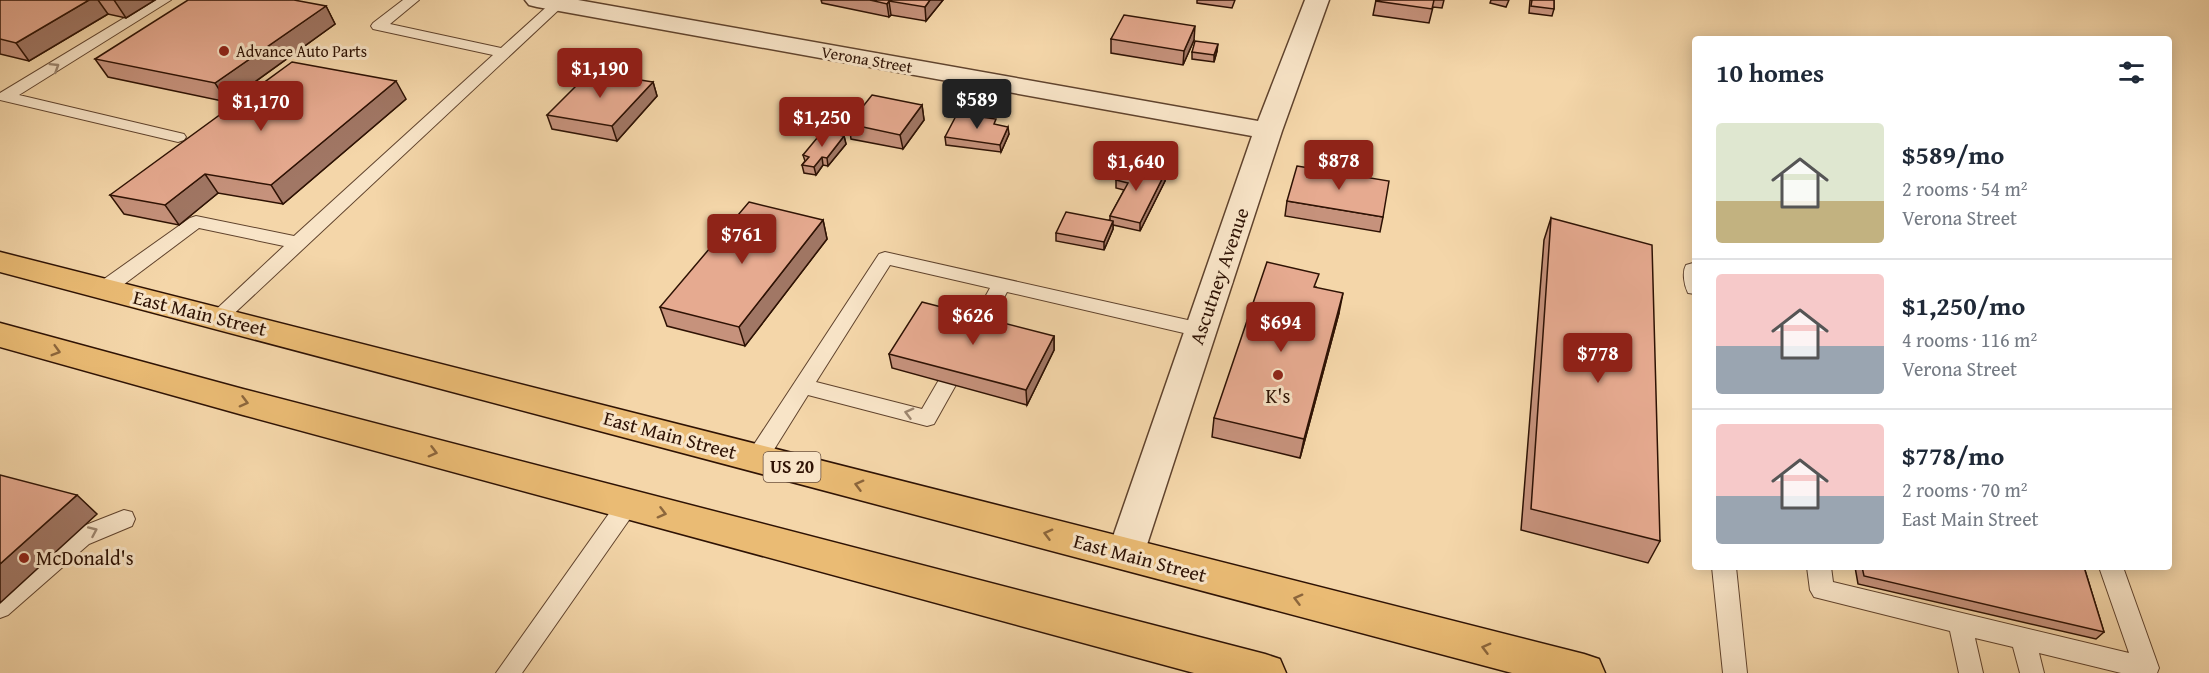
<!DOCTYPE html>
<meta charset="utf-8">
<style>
body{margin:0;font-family:"Gentium Book Plus",serif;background:#f6f6f7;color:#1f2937;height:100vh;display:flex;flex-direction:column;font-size:22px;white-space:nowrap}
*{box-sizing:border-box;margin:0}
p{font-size:20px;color:#747a83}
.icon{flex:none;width:33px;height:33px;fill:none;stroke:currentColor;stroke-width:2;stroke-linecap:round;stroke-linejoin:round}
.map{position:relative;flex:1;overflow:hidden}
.sheet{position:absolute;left:1692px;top:36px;width:480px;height:534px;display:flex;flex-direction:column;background:#fff;border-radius:6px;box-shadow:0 3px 15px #0003}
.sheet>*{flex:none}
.price{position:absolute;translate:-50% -51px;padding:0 14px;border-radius:6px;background:#8f2418;color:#fff;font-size:20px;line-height:39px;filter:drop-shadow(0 2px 3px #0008)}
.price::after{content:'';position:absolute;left:50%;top:36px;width:18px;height:14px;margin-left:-9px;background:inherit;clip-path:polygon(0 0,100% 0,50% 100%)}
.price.selected{background:#222;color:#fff}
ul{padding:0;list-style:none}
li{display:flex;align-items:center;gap:18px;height:150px;padding:0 24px}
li+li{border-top:2px solid #e0e1e3}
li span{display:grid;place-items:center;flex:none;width:168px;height:120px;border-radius:6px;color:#555}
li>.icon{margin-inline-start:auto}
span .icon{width:72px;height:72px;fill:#fffc;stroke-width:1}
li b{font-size:26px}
h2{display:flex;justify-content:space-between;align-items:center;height:72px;padding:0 24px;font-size:26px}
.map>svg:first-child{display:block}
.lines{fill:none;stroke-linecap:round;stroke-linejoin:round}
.service-casing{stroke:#60432d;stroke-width:2}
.minor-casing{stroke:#60432d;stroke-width:3}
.primary-casing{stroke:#2e1204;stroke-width:3}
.service{fill:#f8e4c7;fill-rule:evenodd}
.minor{fill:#f8e4c7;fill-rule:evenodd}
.primary{fill:#eabb74;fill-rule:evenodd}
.wall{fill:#c6927c;stroke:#2e1204;stroke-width:1.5}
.shaded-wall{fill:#a17765;stroke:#2e1204;stroke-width:1.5}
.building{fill:#e6aa90;stroke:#2e1204;stroke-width:1.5}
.oneway{stroke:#9d866f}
.oneway2{stroke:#8c663c}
.poi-dot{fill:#8f2418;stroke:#f8e4c7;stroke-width:2}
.labels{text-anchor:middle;stroke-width:6;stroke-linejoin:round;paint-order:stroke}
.far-poi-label{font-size:16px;fill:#2e1204;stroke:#f8e4c7;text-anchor:start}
.far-street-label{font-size:16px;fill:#2e1204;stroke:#f8e4c7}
.shield{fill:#f8e4c7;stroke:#6b513e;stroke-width:1.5}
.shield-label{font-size:18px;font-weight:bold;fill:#2e1204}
.street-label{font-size:20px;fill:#2e1204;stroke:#f8e4c7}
.poi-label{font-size:20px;fill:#2e1204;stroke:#f8e4c7}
</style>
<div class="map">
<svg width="2209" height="673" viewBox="0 0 2209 673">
<rect width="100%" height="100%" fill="#f4d6a9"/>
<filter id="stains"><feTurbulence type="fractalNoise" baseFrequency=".00333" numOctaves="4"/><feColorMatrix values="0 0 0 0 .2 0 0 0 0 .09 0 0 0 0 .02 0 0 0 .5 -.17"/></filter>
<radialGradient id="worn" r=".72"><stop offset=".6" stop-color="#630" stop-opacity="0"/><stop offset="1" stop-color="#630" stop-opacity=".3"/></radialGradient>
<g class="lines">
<defs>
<path id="service" d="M 154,0 L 171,0 L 19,95 L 184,134 L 186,137 L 184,140 L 178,142 L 0,100 L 0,93 Z
M 403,0 L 419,0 L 390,24 L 501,48 L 553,1 L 559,0 L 565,4 L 225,322 L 218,324 L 211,322 L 208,317 L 284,246 L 199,228 L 111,294 L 104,295 L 97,294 L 95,289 L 97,284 L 190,218 L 196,216 L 294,236 L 493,55 L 373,29 L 371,26 L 373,23 Z
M 885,252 L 1201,323 L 1208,325 L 1211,330 L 1208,335 L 1201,337 L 1007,292 L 984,335 L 977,337 L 970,335 L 967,330 L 990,288 L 890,265 L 816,382 L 922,409 L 940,378 L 947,375 L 954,378 L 957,383 L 934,424 L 927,426 L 808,395 L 765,464 L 757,466 L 749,464 L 746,458 L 749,452 L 879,254 Z
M 1693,263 L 1695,263 L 1695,294 L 1688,293 C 1684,285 1682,272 1686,265 Z
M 628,495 L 636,498 L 639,504 L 636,510 L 522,673 L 496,673 L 620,498 Z
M 124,510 L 132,512 L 135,519 L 132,526 L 89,544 L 8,615 L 0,618 L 0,593 L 73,530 Z
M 1712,567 L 1736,567 L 1747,673 L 1723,673 Z
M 1807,567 L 1831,567 L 1833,582 L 2129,653 L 2099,567 L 2123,567 L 2159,668 L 2157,673 L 2121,673 L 2039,653 L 2044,673 L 2020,673 L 2013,647 L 1975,638 L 1983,673 L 1959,673 L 1950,631 L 1814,597 L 1810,590 Z"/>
<path id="minor" d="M 525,0 L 578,0 L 1258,121 L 1305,0 L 1329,0 L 1282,131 L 1140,566 L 1126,570 L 1112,566 L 1107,554 L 1252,136 L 537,7 L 529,5 Z"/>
<path id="primary" d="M 0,252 L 1584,654 L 1599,659 L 1605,673 L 1512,673 L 0,272 Z
M 0,323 L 243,389 L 1265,654 L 1280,659 L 1286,673 L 1194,673 L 243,415 L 0,347 Z"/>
</defs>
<use href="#service" class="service-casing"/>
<use href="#minor" class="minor-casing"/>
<use href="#primary" class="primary-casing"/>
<use href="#service" class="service"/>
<use href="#minor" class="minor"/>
<use href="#primary" class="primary"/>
</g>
<path class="wall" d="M 0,0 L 155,0 L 126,18 L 108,14 L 29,61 L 0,54 Z
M 821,0 L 943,0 L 926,21 L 891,15 L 889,17 L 822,3 Z
M 1197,0 L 1235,0 L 1232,8 L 1197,3 Z
M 1376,0 L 1444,0 L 1442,8 L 1433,7 L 1429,23 L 1373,15 Z
M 1491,0 L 1509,0 L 1506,7 L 1490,3 Z
M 1530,0 L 1554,0 L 1554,9 L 1552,16 L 1529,13 Z
M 326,6 L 335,24 L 227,102 L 108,77 L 95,59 Z
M 1111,39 L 1194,40 L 1183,65 L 1111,53 Z
M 1217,51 L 1214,62 L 1192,59 L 1192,52 Z
M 653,82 L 657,96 L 617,141 L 552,129 L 547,115 Z
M 406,99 L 283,204 L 218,193 L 179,225 L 124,214 L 110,195 Z
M 922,105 L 924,120 L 903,149 L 851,139 L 849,124 Z
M 997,125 L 1009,134 L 1001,152 L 946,145 L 945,137 Z
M 844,136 L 846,144 L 828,166 L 823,165 L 816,175 L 804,173 L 802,165 L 805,161 L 803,155 Z
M 1116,180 L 1165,181 L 1140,231 L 1113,225 L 1113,229 L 1104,250 L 1056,241 L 1056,233 L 1110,220 L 1110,216 L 1124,190 L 1116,188 Z
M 1287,201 L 1383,217 L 1380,232 L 1285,216 Z
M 1551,218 L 1660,541 L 1648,563 L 1521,530 L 1544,240 Z
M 823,220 L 827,239 L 745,346 L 667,326 L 660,307 Z
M 1316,287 L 1339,313 L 1300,458 L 1212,437 L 1214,418 Z
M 1054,336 L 1054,350 L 1027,405 L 892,368 L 889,354 Z
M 1855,567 L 2084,567 L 2104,632 L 2096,639 L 1858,584 Z"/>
<path class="shaded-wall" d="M 89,0 L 98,0 L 108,14 L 29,61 L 16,43 Z
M 114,0 L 155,0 L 126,18 Z
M 930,0 L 943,0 L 926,21 L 925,7 Z
M 889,1 L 891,15 L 889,17 L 887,4 Z
M 326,6 L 335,24 L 227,102 L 215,83 Z
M 1195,26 L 1194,40 L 1183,65 L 1184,51 Z
M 1218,44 L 1217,51 L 1214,62 L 1214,55 Z
M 396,81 L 406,99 L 283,204 L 271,185 Z
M 653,82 L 657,96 L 617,141 L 612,126 Z
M 922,105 L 924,120 L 903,149 L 900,135 Z
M 1008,127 L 1009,134 L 1001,152 L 1000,145 Z
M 844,136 L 846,144 L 828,166 L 827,158 Z
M 822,157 L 823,165 L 816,175 L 814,167 Z
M 1165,173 L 1165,181 L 1140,231 L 1140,223 Z
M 205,174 L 218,193 L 179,225 L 165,205 Z
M 823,220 L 827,239 L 745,346 L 739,327 Z
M 1113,221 L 1113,229 L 1104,250 L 1104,242 Z
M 1343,293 L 1339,313 L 1300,458 L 1304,439 Z
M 1054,336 L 1054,350 L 1027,405 L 1026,390 Z
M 77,495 L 97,514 L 0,603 L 0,564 Z"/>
<path class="building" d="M 0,0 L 89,0 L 16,43 L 0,39 Z
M 188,0 L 294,0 L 326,6 L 215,83 L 95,59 Z
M 870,0 L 930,0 L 925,7 L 889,1 L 887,4 Z
M 1376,0 L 1434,0 L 1432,9 L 1376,1 Z
M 1532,0 L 1554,0 L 1554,9 L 1531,6 Z
M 1124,15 L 1195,26 L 1184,51 L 1111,39 Z
M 1195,41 L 1218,44 L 1214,55 L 1192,52 Z
M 292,62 L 396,81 L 271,185 L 205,174 L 165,205 L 110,195 Z
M 590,72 L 653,82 L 612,126 L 547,115 Z
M 872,95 L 922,105 L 900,135 L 849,124 Z
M 957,114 L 996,119 L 994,124 L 1008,127 L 1000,145 L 945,137 Z
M 822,132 L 844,136 L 827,158 L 822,157 L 814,167 L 802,165 L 809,157 L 803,155 Z
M 1125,164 L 1165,173 L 1140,223 L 1110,216 L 1128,183 L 1116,180 Z
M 1297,166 L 1389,181 L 1383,217 L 1287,201 Z
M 749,202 L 823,220 L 739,327 L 660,307 Z
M 1066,212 L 1113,221 L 1104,242 L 1056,233 Z
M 1551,218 L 1652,245 L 1660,541 L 1531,509 Z
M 1267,262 L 1319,274 L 1314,287 L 1343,293 L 1304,439 L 1214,418 Z
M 922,302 L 1054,336 L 1026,390 L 889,354 Z
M 0,475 L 77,495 L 0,564 Z
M 1862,567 L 2084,567 L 2104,632 L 1864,576 Z"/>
<defs><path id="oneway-chevron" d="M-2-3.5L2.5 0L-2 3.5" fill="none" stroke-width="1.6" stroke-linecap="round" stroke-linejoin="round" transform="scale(1.5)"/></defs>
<g class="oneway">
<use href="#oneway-chevron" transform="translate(55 67) rotate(-32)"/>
<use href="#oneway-chevron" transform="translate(909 413) rotate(-165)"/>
<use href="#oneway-chevron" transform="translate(93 531) rotate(-24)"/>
</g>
<g class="oneway2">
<use href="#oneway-chevron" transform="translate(56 351) rotate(16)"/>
<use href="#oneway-chevron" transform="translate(244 402) rotate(15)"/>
<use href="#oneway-chevron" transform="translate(433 452) rotate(15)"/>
<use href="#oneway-chevron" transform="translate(859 485) rotate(-165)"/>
<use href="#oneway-chevron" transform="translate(662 513) rotate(15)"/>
<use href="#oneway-chevron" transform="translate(1048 534) rotate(-165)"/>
<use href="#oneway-chevron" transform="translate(1298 599) rotate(-165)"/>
<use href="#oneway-chevron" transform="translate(1486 648) rotate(-165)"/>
</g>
<g class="poi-dot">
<circle cx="224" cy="51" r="6"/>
<circle cx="1278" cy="375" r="6"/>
<circle cx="24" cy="558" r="6"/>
</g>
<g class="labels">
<g class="far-poi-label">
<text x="236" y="57">Advance Auto Parts</text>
</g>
<g class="far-street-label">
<text transform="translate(867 59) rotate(10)" y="6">Verona Street</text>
</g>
<rect class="shield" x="763.5" y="452" width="57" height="30" rx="4.5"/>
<g class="shield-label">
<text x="792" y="473">US 20</text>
</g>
<g class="street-label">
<text transform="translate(1219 276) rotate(-71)" y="7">Ascutney Avenue</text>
<text transform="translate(200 313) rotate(14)" y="7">East Main Street</text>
<text transform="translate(670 435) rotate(15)" y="7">East Main Street</text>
<text transform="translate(1140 558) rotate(15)" y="7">East Main Street</text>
</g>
<g class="poi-label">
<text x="1278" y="403">K's</text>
<text x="36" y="565" text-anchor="start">McDonald's</text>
</g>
</g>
<rect width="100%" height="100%" filter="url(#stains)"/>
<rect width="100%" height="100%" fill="url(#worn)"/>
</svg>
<b class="price" style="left:600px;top:99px">$1,190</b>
<b class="price selected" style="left:977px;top:130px">$589</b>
<b class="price" style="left:261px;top:132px">$1,170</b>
<b class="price" style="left:822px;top:148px">$1,250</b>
<b class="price" style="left:1339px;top:191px">$878</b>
<b class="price" style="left:1136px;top:192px">$1,640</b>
<b class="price" style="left:742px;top:265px">$761</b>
<b class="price" style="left:973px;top:346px">$626</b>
<b class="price" style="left:1281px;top:353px">$694</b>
<b class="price" style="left:1598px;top:384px">$778</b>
<section class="sheet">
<h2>10 homes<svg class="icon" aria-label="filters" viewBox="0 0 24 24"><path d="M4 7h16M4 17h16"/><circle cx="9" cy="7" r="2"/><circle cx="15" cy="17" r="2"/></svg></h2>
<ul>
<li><span style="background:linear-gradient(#dfe7d0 65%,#c2b280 0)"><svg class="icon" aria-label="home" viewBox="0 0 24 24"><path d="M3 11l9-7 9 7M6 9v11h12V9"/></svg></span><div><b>$589/mo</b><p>2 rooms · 54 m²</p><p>Verona Street</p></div></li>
<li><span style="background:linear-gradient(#f6c9c9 60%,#9aa5b1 0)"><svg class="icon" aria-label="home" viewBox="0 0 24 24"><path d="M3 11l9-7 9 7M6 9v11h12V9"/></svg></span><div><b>$1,250/mo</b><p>4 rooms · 116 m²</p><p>Verona Street</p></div></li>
<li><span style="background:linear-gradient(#f6c9c9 60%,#9aa5b1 0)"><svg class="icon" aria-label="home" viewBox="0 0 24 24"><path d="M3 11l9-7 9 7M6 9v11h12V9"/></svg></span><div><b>$778/mo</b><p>2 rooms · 70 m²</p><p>East Main Street</p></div></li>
</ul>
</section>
</div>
